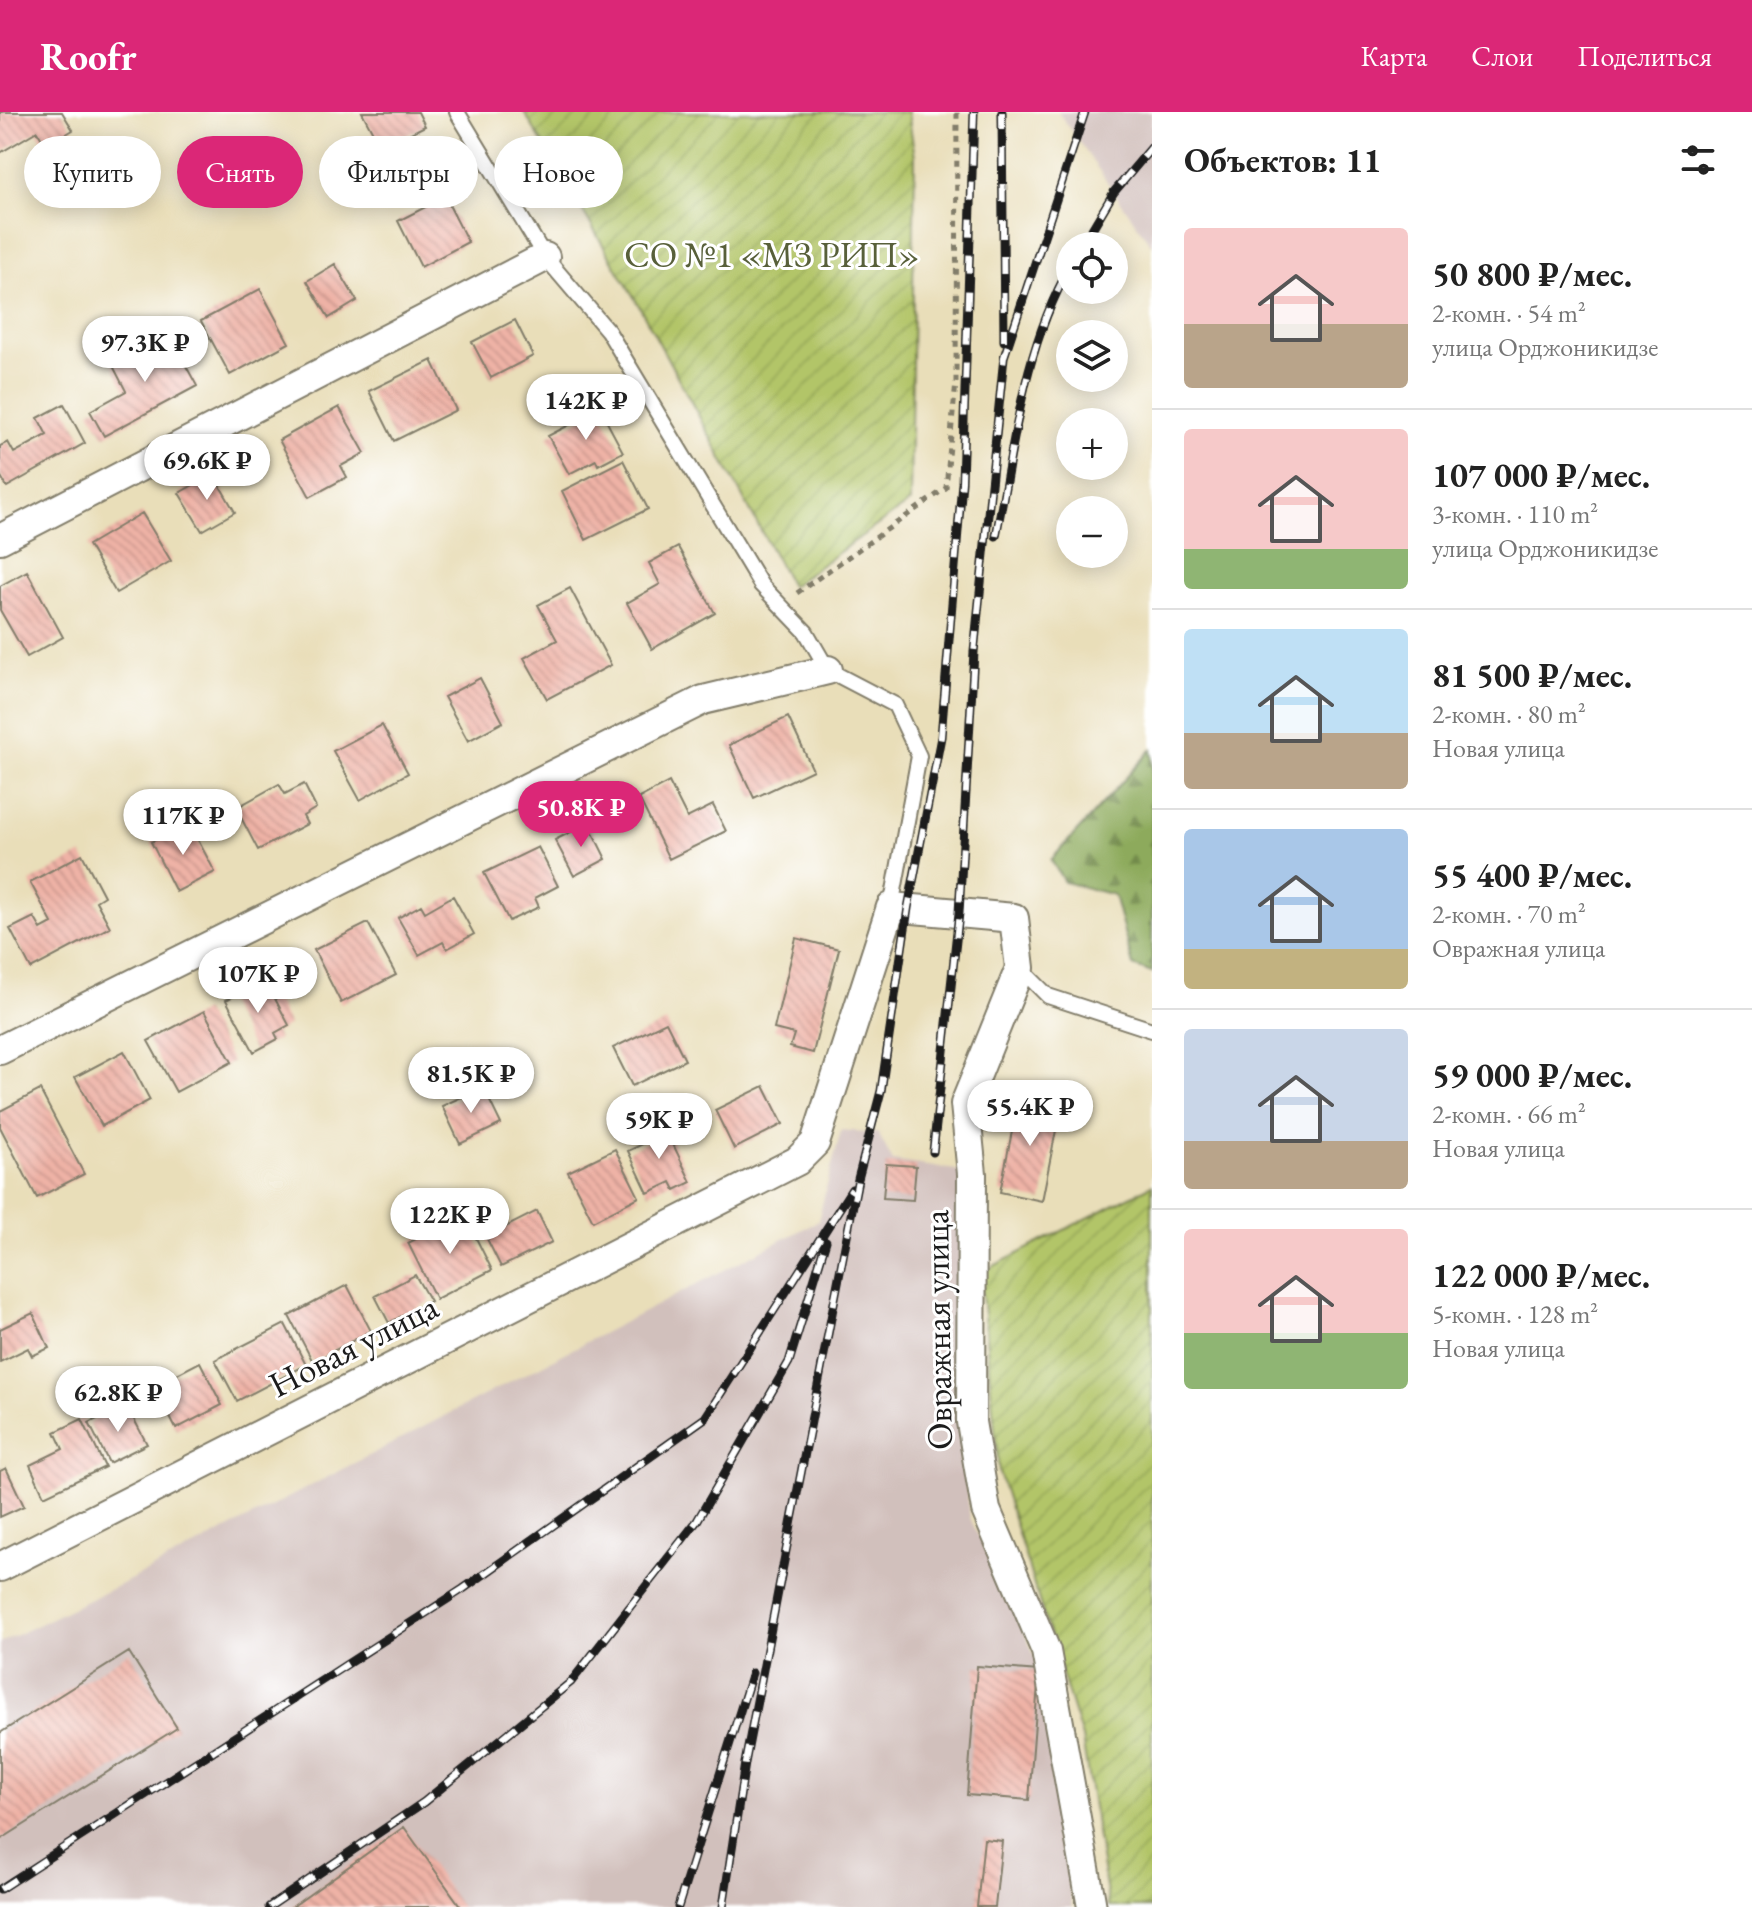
<!DOCTYPE html>
<html lang="ru">
<meta charset="utf-8">
<style>
body{margin:0;font-family:"EB Garamond",serif;background:#f2f2f2;color:#222;height:100vh;display:flex;flex-direction:column;font-size:30px;white-space:nowrap}
*{box-sizing:border-box;margin:0}
p{font-size:26px;color:#767676}
.icon{flex:none;width:44px;height:44px;fill:none;stroke:currentColor;stroke-width:2;stroke-linecap:round;stroke-linejoin:round}
.map{position:relative;flex:1;overflow:hidden}
.drawer{display:flex;flex-direction:column;background:#fff;width:600px}
.drawer>*{flex:none}
.banner{position:absolute;left:24px;top:24px;width:760px;height:72px;display:flex;gap:16px}
.controls{position:absolute;left:1056px;top:120px;display:grid;gap:16px}
.controls a{display:grid;place-items:center;width:72px;height:72px;border-radius:50%;background:#fff;box-shadow:0 4px 20px #0003;font-size:40px}
.price{position:absolute;translate:-50% -68px;padding:0 18px;border-radius:28px;background:#fff;color:#222;font-size:26px;line-height:52px;filter:drop-shadow(0 2px 4px #0008)}
.price::after{content:'';position:absolute;left:50%;top:48px;width:24px;height:18px;margin-left:-12px;background:inherit;clip-path:polygon(0 0,100% 0,50% 100%)}
.price.on{background:#db2777;color:#fff}
ul{padding:0;list-style:none}
li{display:flex;align-items:center;gap:24px;height:200px;padding:0 32px}
li+li{border-top:2px solid #e0e0e0}
li span{display:grid;place-items:center;flex:none;width:224px;height:160px;border-radius:8px;color:#555}
li>.icon{margin-inline-start:auto}
span .icon{width:96px;height:96px;fill:#fffc;stroke-width:1}
li b{font-size:34px}
h2{display:flex;justify-content:space-between;align-items:center;height:96px;padding:0 32px;font-size:34px}
.pill{padding:0 28px;border-radius:36px;background:#fff;box-shadow:0 4px 20px #0003;font-size:28px;line-height:72px}
.pill.on{background:#db2777;color:#fff}
header{display:flex;align-items:center;gap:48px;box-sizing:border-box;height:112px;padding:0 40px;background:#db2777;color:#fff}
header strong{font-size:38px}
nav{display:flex;gap:44px;margin-inline-start:auto;font-size:28px}
main{display:flex;flex:1;min-height:0}
.map>svg:first-child{display:block}
.industrial{fill:#d1c0bc}
.forest{fill:url(#forest-firs);stroke:#54633c;stroke-width:2}
.garden{fill:url(#garden-furrows);stroke:#677042;stroke-width:2}
.building{fill:url(#building-back-hatch)}
.lines{fill:none;stroke-linecap:round;stroke-linejoin:round}
.lane-casing{stroke:#827d6a;stroke-width:18}
.street-casing{stroke:#827d6a;stroke-width:32}
.path{stroke:#827d6a;stroke-width:5;stroke-dasharray:6 6;stroke-linecap:butt}
.lane{stroke:#fff;stroke-width:14}
.street{stroke:#fff;stroke-width:28}
.rail-casing{stroke:#1c1c1c;stroke-width:9}
.rail{stroke:#fff;stroke-width:6;stroke-dasharray:18;stroke-linecap:butt}
.labels{text-anchor:middle;stroke-width:6;stroke-linejoin:round;paint-order:stroke}
.park-label{font-size:36px;fill:#58603a;stroke:#fff}
.street-label{font-size:36px;fill:#1c1c1c;stroke:#fff}
</style>
<header>
<strong>Roofr</strong>
<nav><a>Карта</a><a>Слои</a><a>Поделиться</a></nav>
</header>
<main>
<div class="map">
<svg width="1152" height="1795" viewBox="0 0 1152 1795">
<defs>
<pattern id="forest-firs" width="22" height="20" patternUnits="userSpaceOnUse" patternTransform="scale(2)"><rect width="22" height="20" fill="#8daa5c"/><path d="M5 1l3.5 6h-7zM16 11l3.5 6h-7z" fill="#728a4b"/></pattern>
<pattern id="garden-furrows" width="10" height="10" patternUnits="userSpaceOnUse" patternTransform="scale(2)"><rect width="10" height="10" fill="#b2c568"/><path d="M-1 1l2-2M0 10L10 0M9 11l2-2" fill="none" stroke="#98a95a"/></pattern>
<pattern id="building-back-hatch" width="6" height="6" patternUnits="userSpaceOnUse" patternTransform="scale(2)"><rect width="6" height="6" fill="#eeb2a6"/><path d="M-1 5l2 2M0 0l6 6M5-1l2 2" fill="none" stroke="#cc988e"/></pattern>
</defs>
<rect width="100%" height="100%" fill="#fff"/>
<filter id="ink" filterUnits="userSpaceOnUse"><feTurbulence type="fractalNoise" baseFrequency=".0125" numOctaves="2"/><feDisplacementMap in="SourceGraphic" scale="16" xChannelSelector="R" yChannelSelector="G"/><feConvolveMatrix kernelMatrix="1 2 1 2 8 2 1 2 1" color-interpolation-filters="sRGB"/></filter>
<filter id="wash" filterUnits="userSpaceOnUse"><feTurbulence type="fractalNoise" baseFrequency=".006" numOctaves="4" result="noise"/><feDisplacementMap in="SourceGraphic" scale="32" xChannelSelector="R" yChannelSelector="G"/><feGaussianBlur stdDeviation="1.8" result="paint"/><feColorMatrix in="noise" values="0 0 0 0 0 0 0 0 0 0 0 0 0 0 0 0 0 1.4 0 .05"/><feComposite in="paint" operator="in"/></filter>
<g filter="url(#wash)">
<rect width="100%" height="100%" fill="#e9deb9"/>
<path class="industrial" d="M 1058,0 L 1152,0 L 1152,134 L 1075,24 Z
M 841,1018 L 878,1021 L 893,1049 L 963,1059 L 958,1301 L 970,1406 L 1042,1559 L 1072,1795 L 0,1795 L 0,1531 L 140,1463 L 818,1109 Z"/>
<path class="forest" d="M 1152,637 L 1152,861 L 1133,854 L 1114,783 L 1064,770 L 1051,748 Z"/>
<path class="garden" d="M 524,0 L 908,0 L 915,45 L 910,390 L 791,474 L 638,192 Z
M 1152,1073 L 1152,1795 L 1109,1795 L 1082,1626 L 999,1361 L 980,1161 Z"/>
<g id="blocks">
<path class="building" d="M 0,0 L 62,0 L 73,18 L 46,34 L 37,19 L 0,41 Z
M 362,0 L 418,0 L 425,14 L 381,36 Z
M 445,85 L 468,130 L 421,155 L 398,109 Z
M 335,152 L 357,189 L 329,206 L 307,169 Z
M 260,177 L 289,231 L 230,263 L 201,209 Z
M 515,208 L 533,244 L 491,266 L 472,230 Z
M 168,221 L 197,274 L 104,324 L 90,299 L 126,279 L 112,252 Z
M 432,248 L 456,298 L 394,329 L 369,279 Z
M 64,292 L 85,331 L 7,375 L 0,363 L 0,334 L 8,330 L 14,341 L 47,323 L 38,306 Z
M 339,295 L 365,341 L 341,354 L 347,365 L 310,385 L 279,328 Z
M 600,297 L 623,340 L 598,353 L 596,348 L 569,362 L 548,324 Z
M 623,348 L 648,397 L 586,428 L 562,379 Z
M 213,362 L 235,400 L 202,419 L 179,381 Z
M 142,401 L 171,449 L 116,481 L 88,433 Z
M 678,435 L 715,501 L 652,537 L 627,491 L 660,472 L 649,451 Z
M 27,459 L 63,525 L 27,545 L 0,498 L 0,474 Z
M 570,476 L 611,553 L 547,587 L 524,546 L 557,528 L 538,493 Z
M 480,566 L 503,610 L 468,629 L 444,585 Z
M 788,605 L 813,658 L 754,686 L 729,633 Z
M 382,613 L 408,661 L 360,688 L 333,639 Z
M 669,670 L 687,706 L 713,693 L 726,719 L 669,747 L 639,686 Z
M 279,672 L 285,682 L 304,672 L 316,696 L 303,704 L 307,712 L 258,738 L 236,696 Z
M 189,711 L 215,760 L 176,780 L 151,730 Z
M 588,711 L 606,747 L 574,764 L 555,728 Z
M 538,735 L 558,774 L 535,786 L 539,795 L 509,809 L 484,761 Z
M 82,742 L 104,784 L 96,789 L 110,815 L 31,857 L 10,817 L 34,805 L 41,817 L 52,811 L 30,770 Z
M 453,784 L 474,822 L 447,837 L 443,830 L 419,843 L 398,806 L 421,793 L 425,800 Z
M 368,811 L 396,863 L 341,891 L 314,838 Z
M 796,826 L 839,837 L 813,941 L 790,935 L 794,922 L 774,917 Z
M 265,868 L 289,913 L 275,921 L 278,927 L 254,940 L 226,888 Z
M 204,899 L 232,950 L 176,980 L 148,929 Z
M 666,910 L 685,948 L 632,974 L 613,936 Z
M 124,939 L 150,988 L 102,1014 L 75,965 Z
M 764,974 L 783,1012 L 734,1037 L 715,998 Z
M 483,975 L 501,1012 L 460,1032 L 442,994 Z
M 40,978 L 84,1062 L 37,1086 L 0,1015 L 0,999 Z
M 1019,984 L 1061,993 L 1042,1089 L 1000,1080 Z
M 663,1011 L 691,1070 L 675,1078 L 671,1070 L 648,1081 L 628,1039 L 647,1030 L 643,1021 Z
M 615,1037 L 639,1085 L 593,1109 L 568,1060 Z
M 886,1052 L 916,1054 L 913,1088 L 883,1086 Z
M 537,1099 L 552,1130 L 501,1155 L 486,1125 Z
M 464,1102 L 492,1158 L 436,1187 L 408,1131 Z
M 415,1163 L 430,1189 L 389,1211 L 375,1184 Z
M 347,1173 L 371,1219 L 313,1250 L 289,1204 Z
M 33,1201 L 49,1236 L 32,1244 L 28,1236 L 0,1250 L 0,1217 Z
M 285,1212 L 306,1253 L 237,1289 L 215,1248 Z
M 200,1250 L 222,1293 L 176,1317 L 154,1274 Z
M 126,1292 L 147,1332 L 109,1351 L 89,1311 Z
M 82,1307 L 105,1355 L 44,1384 L 30,1353 L 63,1337 L 55,1320 Z
M 6,1356 L 24,1394 L 0,1405 L 0,1359 Z
M 129,1540 L 177,1616 L 0,1728 L 0,1621 Z
M 977,1554 L 1039,1559 L 1029,1688 L 967,1683 Z
M 404,1715 L 461,1795 L 292,1795 Z
M 984,1727 L 1002,1729 L 995,1795 L 977,1795 Z"/>
</g>
</g>
<g filter="url(#ink)">
<use href="#blocks" fill-opacity="0" stroke="#827d6a" stroke-width="2"/>
<g class="lines">
<defs>
<path id="lane" d="M 457,0 L 545,145 L 608,219 L 761,473 L 806,520 L 828,558 L 895,593 L 919,644 L 891,795
M 1020,856 L 1048,884 L 1152,918"/>
<path id="street" d="M 0,427 L 545,145
M 0,938 L 703,588 L 828,558
M 0,1455 L 797,1049 L 815,1031 L 891,795 L 1014,806 L 1020,856 L 965,992 L 972,1062 L 971,1310 L 986,1398 L 1046,1539 L 1092,1795"/>
</defs>
<use href="#lane" class="lane-casing"/>
<use href="#street" class="street-casing"/>
<path class="path" d="M 797,481 L 946,376 L 956,270 L 957,0"/>
<use href="#lane" class="lane"/>
<use href="#street" class="street"/>
<defs>
<path id="rail" d="M 1002,0 L 1004,229
M 1082,134 L 1114,80 L 1152,35
M 996,424 C 1014,333 1023,237 1070,155
M 933,1040 L 959,801 L 974,540 L 1004,245 L 1085,0
M 0,1777 L 463,1477 L 705,1306 L 852,1077
M 269,1795 L 424,1690 L 571,1570 L 697,1409 L 789,1250 L 826,1129
M 678,1795 L 752,1561
M 723,1795 L 745,1651 L 777,1485 L 858,1067 L 881,979 L 908,796 L 941,625 L 962,370 L 974,0"/>
</defs>
<use href="#rail" class="rail-casing"/>
<use href="#rail" class="rail"/>
</g>
</g>
<g class="labels">
<g class="park-label">
<text x="772" y="155">СО №1 «МЗ РИП»</text>
</g>
<g class="street-label">
<text transform="translate(937 1218) rotate(-91)" y="13">Овражная улица</text>
<text transform="translate(353 1233) rotate(-27)" y="13">Новая улица</text>
</g>
</g>
</svg>
<div class="controls">
<a><svg class="icon" aria-label="locate" viewBox="0 0 24 24"><circle cx="12" cy="12" r="6"/><path d="M12 2v4M12 18v4M2 12h4M18 12h4"/></svg></a>
<a><svg class="icon" aria-label="layers" viewBox="0 0 24 24"><path d="M12 4l9 5-9 5-9-5zM3 14l9 5 9-5"/></svg></a>
<a>+</a>
<a>−</a>
</div>
<b class="price" style="left:145px;top:272px">97.3K ₽</b>
<b class="price" style="left:586px;top:330px">142K ₽</b>
<b class="price" style="left:207px;top:390px">69.6K ₽</b>
<b class="price on" style="left:581px;top:737px">50.8K ₽</b>
<b class="price" style="left:183px;top:745px">117K ₽</b>
<b class="price" style="left:258px;top:903px">107K ₽</b>
<b class="price" style="left:471px;top:1003px">81.5K ₽</b>
<b class="price" style="left:1030px;top:1036px">55.4K ₽</b>
<b class="price" style="left:659px;top:1049px">59K ₽</b>
<b class="price" style="left:450px;top:1144px">122K ₽</b>
<b class="price" style="left:118px;top:1322px">62.8K ₽</b>
<div class="banner">
<a class="pill">Купить</a>
<a class="pill on">Снять</a>
<a class="pill">Фильтры</a>
<a class="pill">Новое</a>
</div>
</div>
<section class="drawer">
<h2>Объектов: 11<svg class="icon" aria-label="filters" viewBox="0 0 24 24"><path d="M4 7h16M4 17h16"/><circle cx="9" cy="7" r="2"/><circle cx="15" cy="17" r="2"/></svg></h2>
<ul>
<li><span style="background:linear-gradient(#f6c9c9 60%,#b9a48a 0)"><svg class="icon" aria-label="home" viewBox="0 0 24 24"><path d="M3 11l9-7 9 7M6 9v11h12V9"/></svg></span><div><b>50 800 ₽/мес.</b><p>2-комн. · 54 m²</p><p>улица Орджоникидзе</p></div></li>
<li><span style="background:linear-gradient(#f6c9c9 75%,#8fb573 0)"><svg class="icon" aria-label="home" viewBox="0 0 24 24"><path d="M3 11l9-7 9 7M6 9v11h12V9"/></svg></span><div><b>107 000 ₽/мес.</b><p>3-комн. · 110 m²</p><p>улица Орджоникидзе</p></div></li>
<li><span style="background:linear-gradient(#bfe0f5 65%,#b9a48a 0)"><svg class="icon" aria-label="home" viewBox="0 0 24 24"><path d="M3 11l9-7 9 7M6 9v11h12V9"/></svg></span><div><b>81 500 ₽/мес.</b><p>2-комн. · 80 m²</p><p>Новая улица</p></div></li>
<li><span style="background:linear-gradient(#a9c7e8 75%,#c2b280 0)"><svg class="icon" aria-label="home" viewBox="0 0 24 24"><path d="M3 11l9-7 9 7M6 9v11h12V9"/></svg></span><div><b>55 400 ₽/мес.</b><p>2-комн. · 70 m²</p><p>Овражная улица</p></div></li>
<li><span style="background:linear-gradient(#c9d6e8 70%,#b9a48a 0)"><svg class="icon" aria-label="home" viewBox="0 0 24 24"><path d="M3 11l9-7 9 7M6 9v11h12V9"/></svg></span><div><b>59 000 ₽/мес.</b><p>2-комн. · 66 m²</p><p>Новая улица</p></div></li>
<li><span style="background:linear-gradient(#f6c9c9 65%,#8fb573 0)"><svg class="icon" aria-label="home" viewBox="0 0 24 24"><path d="M3 11l9-7 9 7M6 9v11h12V9"/></svg></span><div><b>122 000 ₽/мес.</b><p>5-комн. · 128 m²</p><p>Новая улица</p></div></li>
</ul>
</section>
</main>
